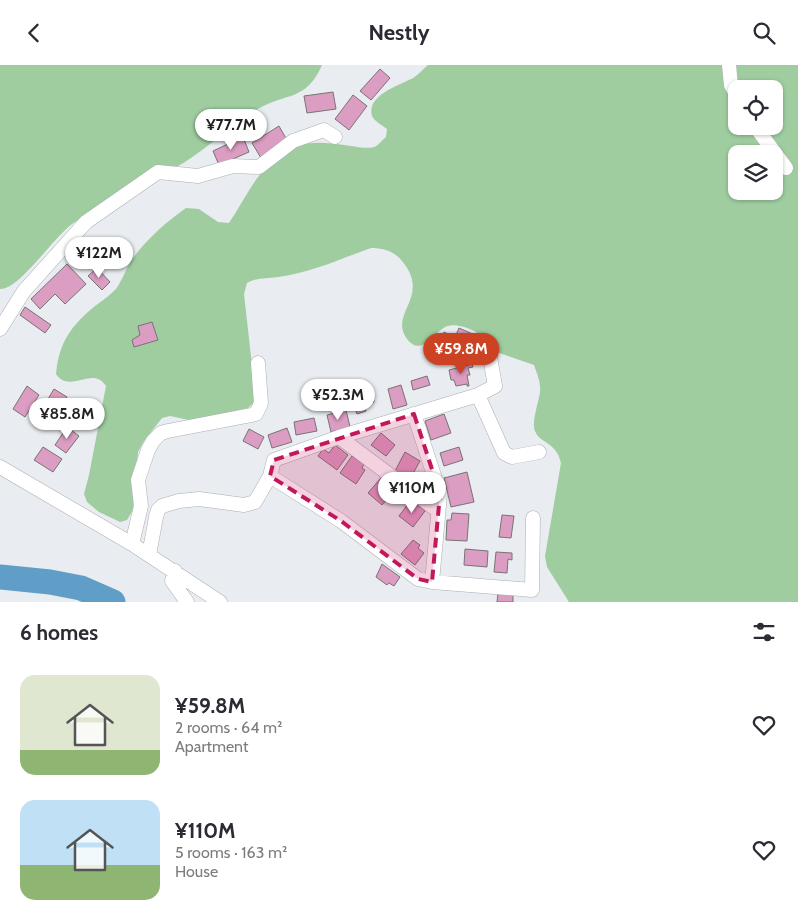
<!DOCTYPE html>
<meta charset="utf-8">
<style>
body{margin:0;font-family:Cabin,sans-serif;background:#f7f7f7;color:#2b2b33;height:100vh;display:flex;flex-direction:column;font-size:19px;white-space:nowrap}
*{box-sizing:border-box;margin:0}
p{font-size:16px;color:#7c7c81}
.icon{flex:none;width:28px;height:28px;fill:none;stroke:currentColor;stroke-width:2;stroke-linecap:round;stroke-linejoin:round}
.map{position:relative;height:537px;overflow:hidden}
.side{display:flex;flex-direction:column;background:#fff;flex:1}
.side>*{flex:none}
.controls{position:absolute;left:728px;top:15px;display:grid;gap:10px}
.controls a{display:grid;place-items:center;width:55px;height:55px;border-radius:10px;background:#fff;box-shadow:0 1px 4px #0004;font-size:25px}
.price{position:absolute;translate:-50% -42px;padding:0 11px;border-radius:18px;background:#fff;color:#222;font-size:16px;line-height:32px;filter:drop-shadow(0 1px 2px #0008)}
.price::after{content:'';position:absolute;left:50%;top:30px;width:15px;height:11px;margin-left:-8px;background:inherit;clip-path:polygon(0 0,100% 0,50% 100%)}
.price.on{background:#cc4222;color:#fff}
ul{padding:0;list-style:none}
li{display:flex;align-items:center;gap:15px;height:125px;padding:0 20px}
li span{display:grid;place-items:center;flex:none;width:140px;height:100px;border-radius:15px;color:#555}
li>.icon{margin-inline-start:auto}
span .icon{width:60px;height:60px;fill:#fffc;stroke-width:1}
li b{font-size:21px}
h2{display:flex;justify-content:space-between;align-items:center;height:60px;padding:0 20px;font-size:21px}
header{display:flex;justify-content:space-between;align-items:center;height:65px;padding:0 20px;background:#fff;font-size:22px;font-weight:800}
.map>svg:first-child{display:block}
.green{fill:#9fcda0;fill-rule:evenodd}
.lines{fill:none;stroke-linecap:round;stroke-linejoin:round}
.river{stroke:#609dc7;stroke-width:25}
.building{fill:#dc9dc2;stroke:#777375}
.minor-casing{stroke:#acaeb2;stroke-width:15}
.minor{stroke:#fff;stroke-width:14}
.marked{fill:#c2185b;fill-opacity:0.2;stroke:#c2185b;stroke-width:4;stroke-dasharray:10 6;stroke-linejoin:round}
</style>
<header><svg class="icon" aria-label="back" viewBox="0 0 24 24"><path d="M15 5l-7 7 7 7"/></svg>Nestly<svg class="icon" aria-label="search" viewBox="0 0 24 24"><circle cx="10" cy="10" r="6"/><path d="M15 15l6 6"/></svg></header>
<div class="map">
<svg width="798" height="537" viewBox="0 0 798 537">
<rect width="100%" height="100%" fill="#e9ecf0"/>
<path class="green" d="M 0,0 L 322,0 C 306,37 286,27 256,45 C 231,60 210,81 185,97 C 174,104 160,108 147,115 C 123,127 98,142 75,157 C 55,169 20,225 0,224 Z
M 428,0 L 798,0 L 798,537 L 569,537 L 547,502 L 545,491 L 561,398 C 556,376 540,379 535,366 C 531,358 539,336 540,327 C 541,317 537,309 534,300 L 491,285 C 478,277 486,269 467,263 C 462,261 454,259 448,261 C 435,264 423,294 407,274 C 388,248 432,232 402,196 C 394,186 383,183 371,183 C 340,194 310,208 278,212 C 267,214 257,212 247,218 L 244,229 L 256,336 L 248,343 L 201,354 L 189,355 L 170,351 L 162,353 L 144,376 L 138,387 L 133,445 L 127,455 L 120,457 L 99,447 L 87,437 L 84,429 L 89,410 L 106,321 C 95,304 80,320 65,316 C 61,315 58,312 56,309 C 59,277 71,261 95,241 C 102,236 110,230 116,224 C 123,214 126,203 133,193 C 147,174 166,157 186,143 L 199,144 L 218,157 L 229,158 C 243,137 257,107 277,92 C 302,73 322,77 351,81 C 358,82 367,84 374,82 C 378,81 382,75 386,72 L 387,64 C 382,60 374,56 372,51 C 366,30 400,20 413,13 C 418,10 423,4 428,0 ZM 736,24 L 774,24 L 774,61 L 736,61 ZM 736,89 L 774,89 L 774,126 L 736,126 Z"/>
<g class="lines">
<path class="river" d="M 0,512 L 50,517 L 81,523 L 113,537"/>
</g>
<path class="building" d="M 380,4 L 390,13 L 371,35 L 360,26 Z
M 333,27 L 336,44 L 307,48 L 304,31 Z
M 353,30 L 367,41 L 349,65 L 335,54 Z
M 279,61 L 288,77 L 261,93 L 252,78 Z
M 243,72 L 249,87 L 219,100 L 213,86 Z
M 67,199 L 86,219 L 65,239 L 55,229 L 40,244 L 31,234 Z
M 97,203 L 110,217 L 102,225 L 88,211 Z
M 25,242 L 51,260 L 45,268 L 20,250 Z
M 152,257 L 158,275 L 134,282 L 132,275 L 140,270 L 138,261 Z
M 459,263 L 475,270 L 467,287 L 440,275 L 444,267 L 455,272 Z
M 472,299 L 473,302 L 468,303 L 470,310 L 467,310 L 469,321 L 467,321 L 467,319 L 456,321 L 454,315 L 451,315 L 449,305 Z
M 427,311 L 430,320 L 413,325 L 411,316 Z
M 401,320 L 407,340 L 393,344 L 388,324 Z
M 27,321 L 39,330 L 25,352 L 13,344 Z
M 54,324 L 67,332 L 57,347 L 45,339 Z
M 373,332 L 374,337 L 364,341 L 366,346 L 357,349 L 353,338 Z
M 346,345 L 350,362 L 331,367 L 327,350 Z
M 444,349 L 451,368 L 431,375 L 425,356 Z
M 314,353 L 317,366 L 296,370 L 294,357 Z
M 67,362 L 79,371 L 66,388 L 55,380 Z
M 287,363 L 292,377 L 272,383 L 268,370 Z
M 249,364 L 264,372 L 258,384 L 243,376 Z
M 381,368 L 395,380 L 386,391 L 371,380 Z
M 335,380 L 348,390 L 337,405 L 318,391 L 323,384 L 329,388 Z
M 43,382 L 62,394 L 53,407 L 34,395 Z
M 459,382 L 463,395 L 444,401 L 440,388 Z
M 405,387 L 420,396 L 410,414 L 395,406 Z
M 352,391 L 364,399 L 362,403 L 365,405 L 356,419 L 340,408 Z
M 467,407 L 474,437 L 451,442 L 444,413 Z
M 381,413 L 395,425 L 382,440 L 368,428 Z
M 415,438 L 425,446 L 413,462 L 399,451 L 408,439 L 412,441 Z
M 452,448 L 469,449 L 467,476 L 446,475 L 447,455 L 451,455 Z
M 502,450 L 514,451 L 511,473 L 499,472 Z
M 413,475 L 420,480 L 418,483 L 424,488 L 415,500 L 401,489 Z
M 465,484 L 488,486 L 487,502 L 464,500 Z
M 496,487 L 512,488 L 512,495 L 508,494 L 507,508 L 494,507 Z
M 382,499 L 400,512 L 394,521 L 389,518 L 387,520 L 376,512 Z
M 498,528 L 513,530 L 513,537 L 497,537 Z"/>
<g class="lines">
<defs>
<path id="minor" d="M 729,0 L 731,20 L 736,29
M 755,61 L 786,103
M 0,264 L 24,226 L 86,157 L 158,107 L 198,111 L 233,101 L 259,102 L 293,76 L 324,65 L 335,72
M 478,330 L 504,388 L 512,392 L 539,387
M 414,349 L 440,429 L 432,517
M 339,372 L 438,446
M 0,402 L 132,479 L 220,537
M 270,411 L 341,456 L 418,514 L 432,517 L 532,525 L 533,453
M 132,479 L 141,441 L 138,415 L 148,385 L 153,376 L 161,368 L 168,366 L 256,349 L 261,338 L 258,298
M 149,490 L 156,452 L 158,445 L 162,441 L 179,436 L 199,434 L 244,440 L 255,437 L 270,411 L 274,395 L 339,372 L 478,330 L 495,321 L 490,292
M 175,506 L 172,516 L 187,537"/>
</defs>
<use href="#minor" class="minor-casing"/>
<use href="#minor" class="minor"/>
</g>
<path class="marked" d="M 414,349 L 440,429 L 432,517 L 418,514 L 341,456 L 270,411 L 274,395 Z"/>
</svg>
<div class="controls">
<a><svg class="icon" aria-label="locate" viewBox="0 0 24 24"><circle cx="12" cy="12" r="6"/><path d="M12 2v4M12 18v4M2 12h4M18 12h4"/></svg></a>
<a><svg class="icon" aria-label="layers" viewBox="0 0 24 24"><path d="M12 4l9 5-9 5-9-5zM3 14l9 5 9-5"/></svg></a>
</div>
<b class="price" style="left:231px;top:86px">¥77.7M</b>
<b class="price" style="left:99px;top:214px">¥122M</b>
<b class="price on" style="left:461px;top:310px">¥59.8M</b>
<b class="price" style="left:338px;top:356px">¥52.3M</b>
<b class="price" style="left:67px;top:375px">¥85.8M</b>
<b class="price" style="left:412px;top:449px">¥110M</b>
</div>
<section class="side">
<h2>6 homes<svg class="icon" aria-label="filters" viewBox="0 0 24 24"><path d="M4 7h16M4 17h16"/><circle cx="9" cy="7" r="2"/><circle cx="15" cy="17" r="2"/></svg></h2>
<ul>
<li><span style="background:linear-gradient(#dfe7d0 75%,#8fb573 0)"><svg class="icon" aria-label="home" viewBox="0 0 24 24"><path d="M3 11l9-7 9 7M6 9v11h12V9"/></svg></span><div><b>¥59.8M</b><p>2 rooms · 64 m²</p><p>Apartment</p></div><svg class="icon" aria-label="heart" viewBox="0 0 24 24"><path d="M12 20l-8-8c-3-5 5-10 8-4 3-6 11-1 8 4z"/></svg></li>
<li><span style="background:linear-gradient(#bfe0f5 65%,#8fb573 0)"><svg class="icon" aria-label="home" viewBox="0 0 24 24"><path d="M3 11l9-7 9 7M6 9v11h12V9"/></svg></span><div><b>¥110M</b><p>5 rooms · 163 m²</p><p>House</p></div><svg class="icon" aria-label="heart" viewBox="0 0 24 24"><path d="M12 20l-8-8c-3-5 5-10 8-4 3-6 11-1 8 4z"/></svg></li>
</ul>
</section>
